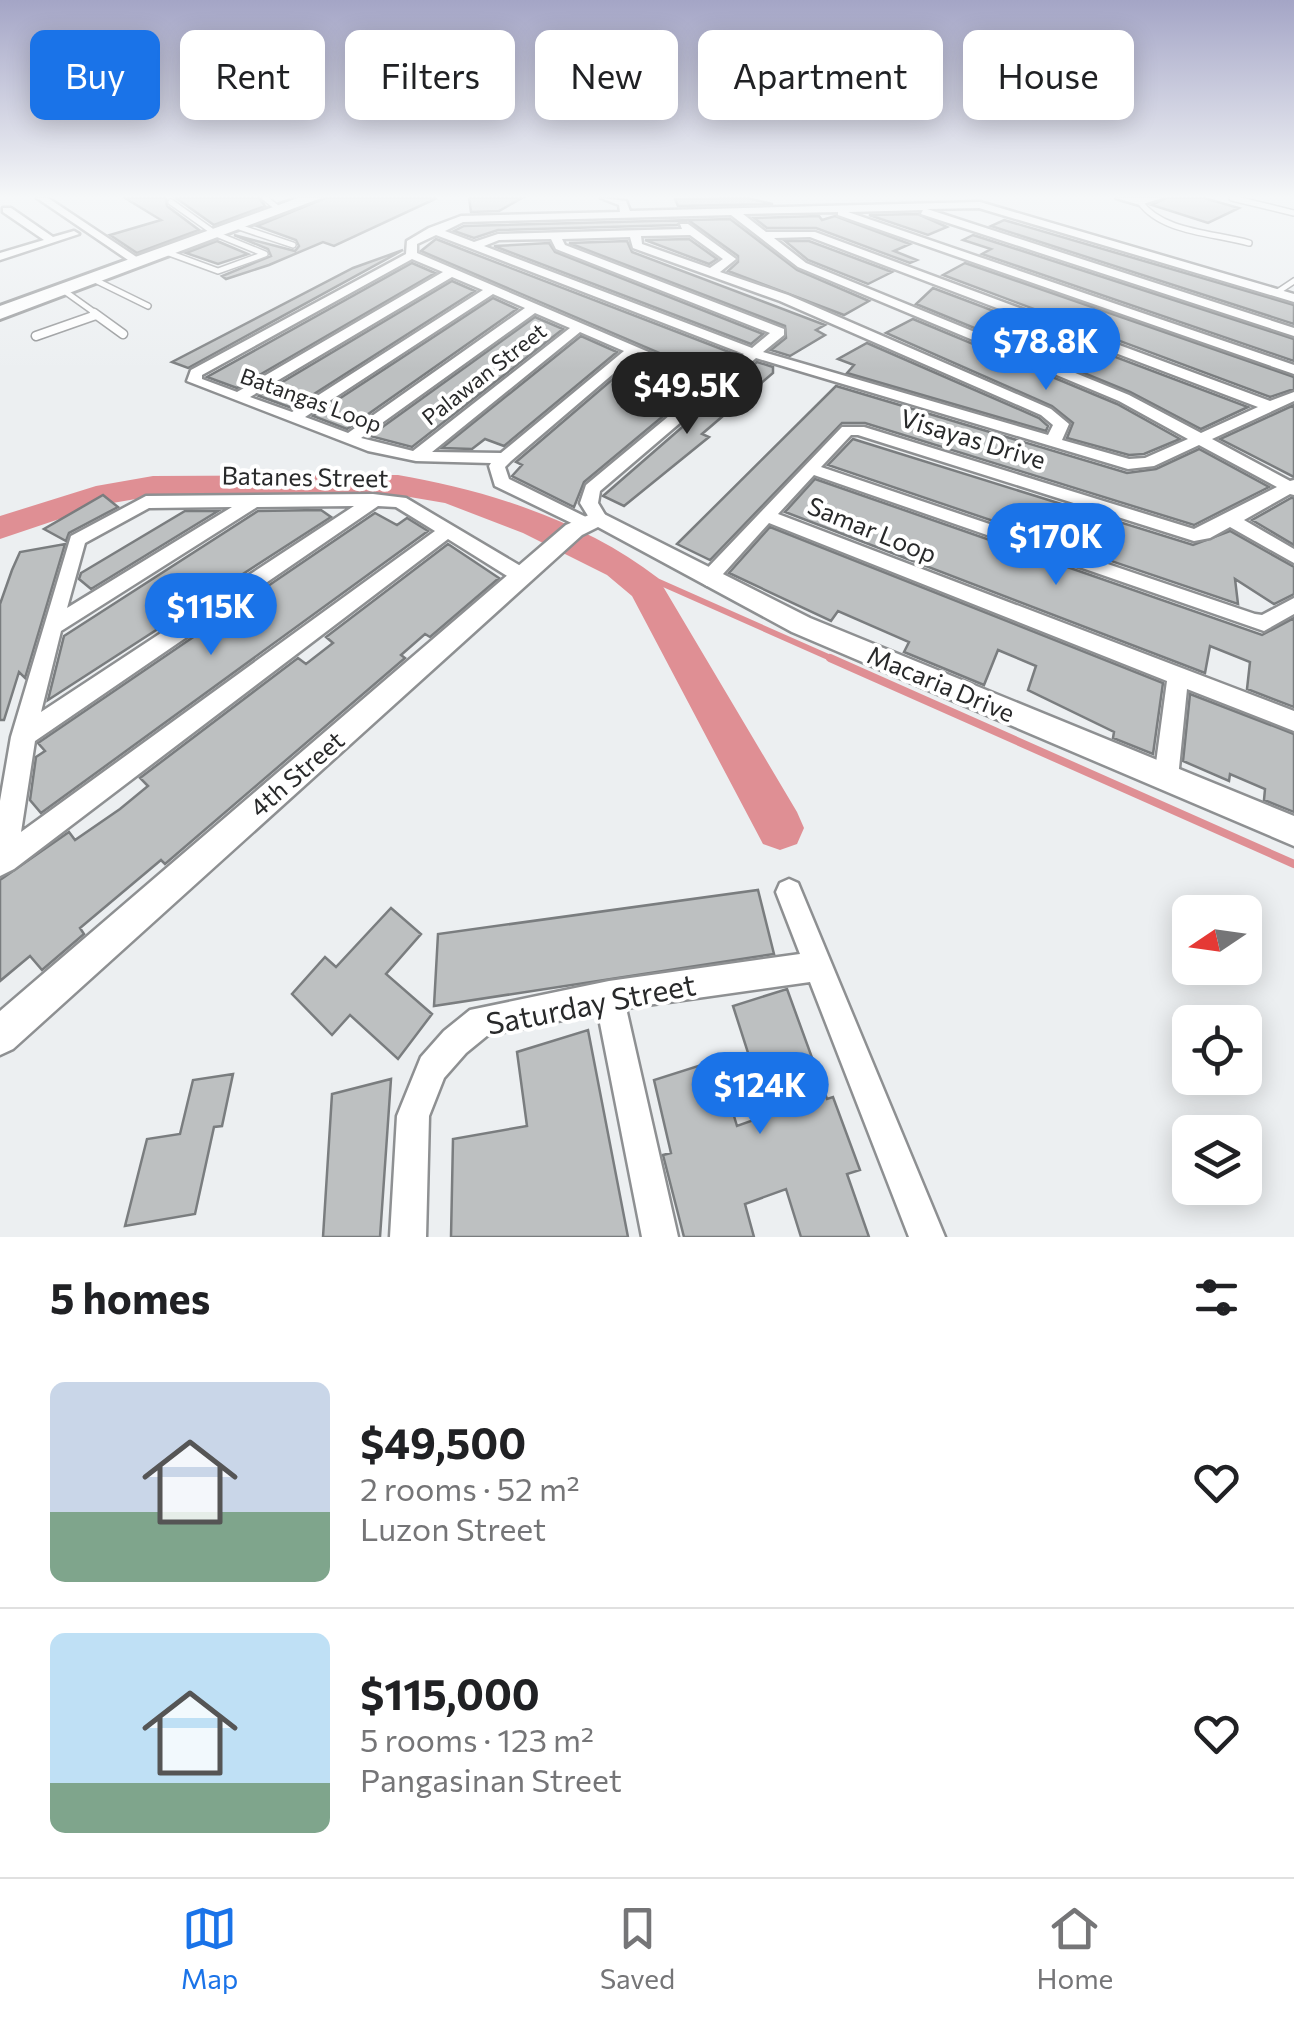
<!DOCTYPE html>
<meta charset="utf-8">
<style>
body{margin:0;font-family:Commissioner,sans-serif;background:#f2f2f2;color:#202124;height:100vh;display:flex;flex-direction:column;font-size:38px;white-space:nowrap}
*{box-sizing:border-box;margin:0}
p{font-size:32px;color:#757577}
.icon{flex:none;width:55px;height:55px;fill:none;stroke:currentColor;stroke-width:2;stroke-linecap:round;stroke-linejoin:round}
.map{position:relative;height:1237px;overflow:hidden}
.side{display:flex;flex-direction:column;background:#fff;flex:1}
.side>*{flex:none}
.banner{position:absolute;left:30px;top:30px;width:1235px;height:90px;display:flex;gap:20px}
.needle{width:65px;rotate:257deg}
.buttons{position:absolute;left:1172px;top:895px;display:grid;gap:20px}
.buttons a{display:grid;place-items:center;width:90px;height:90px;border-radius:15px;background:#fff;box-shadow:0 5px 25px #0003;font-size:50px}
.price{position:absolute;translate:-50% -85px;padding:0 22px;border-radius:35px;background:#1a73e8;color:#fff;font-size:32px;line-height:65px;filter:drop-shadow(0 2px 5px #0008)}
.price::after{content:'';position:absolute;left:50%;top:60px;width:30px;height:22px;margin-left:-15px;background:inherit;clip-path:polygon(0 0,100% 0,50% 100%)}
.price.active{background:#222;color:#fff}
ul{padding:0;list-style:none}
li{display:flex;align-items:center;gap:30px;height:250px;padding:0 50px}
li+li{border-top:2px solid #e0e0e0}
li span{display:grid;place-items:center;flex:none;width:280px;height:200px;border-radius:15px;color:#555}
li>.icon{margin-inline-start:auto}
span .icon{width:120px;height:120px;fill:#fffc;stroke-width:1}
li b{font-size:42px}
h2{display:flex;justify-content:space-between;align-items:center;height:120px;padding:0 50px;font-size:42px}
.chip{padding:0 35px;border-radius:15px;background:#fff;box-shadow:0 5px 25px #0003;font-size:35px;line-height:90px}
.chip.active{background:#1a73e8;color:#fff}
.tab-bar{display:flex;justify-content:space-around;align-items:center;height:140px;border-top:2px solid #e0e0e0;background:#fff;font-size:28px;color:#757577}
.tab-bar a{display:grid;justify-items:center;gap:5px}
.tab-bar .active{color:#1a73e8}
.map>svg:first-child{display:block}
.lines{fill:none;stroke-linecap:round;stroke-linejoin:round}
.stream-far1{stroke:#df8f94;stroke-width:6}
.stream{stroke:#df8f94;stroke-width:8}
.river{fill:#df8f94;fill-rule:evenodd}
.building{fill:#bdc0c1;stroke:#7a7d7f;stroke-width:2.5}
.service-far1-casing{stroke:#8e9092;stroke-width:8}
.service-casing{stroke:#8e9092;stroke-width:11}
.minor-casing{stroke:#8e9092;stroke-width:5}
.tertiary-casing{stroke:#8e9092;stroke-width:5}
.trunk-casing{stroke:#8e9092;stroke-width:6}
.service-far1{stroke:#fff;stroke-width:5}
.service{stroke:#fff;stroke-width:8}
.minor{fill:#fff;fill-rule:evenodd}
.tertiary{fill:#fff;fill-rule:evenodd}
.trunk{fill:#fff;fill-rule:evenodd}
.labels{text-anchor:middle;stroke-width:8;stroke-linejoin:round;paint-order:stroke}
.far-street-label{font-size:22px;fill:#28292a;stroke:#fff}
.street-label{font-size:25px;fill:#28292a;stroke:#fff}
.near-street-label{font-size:30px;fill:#28292a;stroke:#fff}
</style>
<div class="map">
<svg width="1294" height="1237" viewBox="0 0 1294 1237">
<rect width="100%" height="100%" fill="#eceff1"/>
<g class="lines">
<path class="stream-far1" d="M 607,559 L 835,660"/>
<path class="stream" d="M 830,658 L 1294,864"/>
<path class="river" d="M 398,475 C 487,490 586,522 658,578 L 797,812 L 804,828 L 797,844 L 780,850 L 763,844 L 632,596 L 607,575 L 523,533 L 445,503 L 398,495 L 153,496 L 101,505 L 0,539 L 0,516 L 96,486 L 153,476 Z"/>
</g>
<path class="building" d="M 125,198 L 166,198 L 167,206 L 199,230 L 137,253 L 110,235 L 161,220 Z
M 176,198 L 259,198 L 265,206 L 214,225 Z
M 325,198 L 437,198 L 334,246 L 323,242 L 269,265 L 226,279 L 222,276 L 271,256 L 268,249 L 234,235 L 295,251 L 299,246 L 296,240 L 257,226 Z
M 469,198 L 522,198 L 499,211 L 471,212 Z
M 747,198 L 773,204 L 678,206 L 675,199 Z
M 1166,198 L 1204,198 L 1239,208 L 1208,223 L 1152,205 Z
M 918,214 L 947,227 L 928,235 L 869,215 Z
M 819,216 L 822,220 L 835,216 L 910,244 L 894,251 L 917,260 L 910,263 L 816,228 L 767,228 L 754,218 Z
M 730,219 L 797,270 L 869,301 L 844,315 L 728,271 L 738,262 L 738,256 L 688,220 L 677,225 L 498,230 L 474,238 L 454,231 L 464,226 Z
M 1004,220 L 1294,305 L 1294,324 L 991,226 Z
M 973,235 L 1294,339 L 1294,361 L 982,254 L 991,249 L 963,240 Z
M 436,239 L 469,252 L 737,355 L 713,376 L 421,251 Z
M 689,239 L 717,259 L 709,264 L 645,240 Z
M 217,241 L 248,254 L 218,264 L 186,253 Z
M 627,241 L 632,252 L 825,325 L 816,330 L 825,335 L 790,356 L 771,350 L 786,338 L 785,326 L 569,243 Z
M 785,241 L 809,241 L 892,272 L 868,284 L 808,260 Z
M 549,243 L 555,252 L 763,334 L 751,344 L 494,246 Z
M 403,250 L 188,368 L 172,362 L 353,268 Z
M 412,263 L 435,273 L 237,388 L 207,377 Z
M 965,263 L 1294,377 L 1294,389 L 1270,397 L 943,275 Z
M 452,281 L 475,291 L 292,408 L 259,396 Z
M 932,289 L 933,288 L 1248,407 L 1201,429 L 1130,392 L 916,304 Z
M 493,298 L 517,309 L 347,429 L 313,416 Z
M 535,317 L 563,329 L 412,447 L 370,436 Z
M 913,319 L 1117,404 L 1180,439 L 1144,454 L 1129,455 L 1067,438 L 1073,423 L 1052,406 L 886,333 Z
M 581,336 L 617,352 L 504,446 L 485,439 L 472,449 L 442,448 Z
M 867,343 L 1039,418 L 1048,426 L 1046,431 L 847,373 L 854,365 L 838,359 Z
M 635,360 L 698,387 L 584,482 L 574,507 L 512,476 L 522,465 L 516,462 Z
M 757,362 L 773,367 L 773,373 L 702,434 L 709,437 L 624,506 L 603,496 Z
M 836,386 L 1127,473 L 1156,469 L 1199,449 L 1269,487 L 1194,525 L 865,423 L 842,423 L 710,560 L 677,544 Z
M 1294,405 L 1294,477 L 1220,439 Z
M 853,439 L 1193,545 L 1230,531 L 1294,567 L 1294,594 L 1274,604 L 1235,579 L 1238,604 L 828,465 Z
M 815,479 L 1262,635 L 1294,618 L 1294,707 L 1247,689 L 1250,662 L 1210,646 L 1205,673 L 785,512 Z
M 103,495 L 118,507 L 69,533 L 66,541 L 44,529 Z
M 1291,498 L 1294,498 L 1294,545 L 1252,520 Z
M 321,510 L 331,517 L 48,700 L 64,636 L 258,511 Z
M 185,511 L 218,511 L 91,589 L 79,579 L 81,573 Z
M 375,513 L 397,525 L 407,518 L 428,531 L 41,813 L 30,800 L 36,757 L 45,751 L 38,743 Z
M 770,527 L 1163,683 L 1153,754 L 1113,738 L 1114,732 L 1028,690 L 1036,666 L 998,650 L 984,685 L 904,652 L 909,642 L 838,611 L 831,621 L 729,573 Z
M 65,544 L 25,678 L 19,672 L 4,720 L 0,720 L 0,604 L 12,570 L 20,552 Z
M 448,544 L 499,578 L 430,637 L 425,634 L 401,655 L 405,658 L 165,864 L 161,860 L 80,928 L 84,934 L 42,970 L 30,956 L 0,981 L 0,880 L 69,832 L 75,840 L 120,809 L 148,786 L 140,778 L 298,658 L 306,664 L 333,643 L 326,637 Z
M 1190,694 L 1294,734 L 1294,812 L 1264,800 L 1265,789 L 1230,774 L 1229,781 L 1183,761 Z
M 758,890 L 774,954 L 434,1006 L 438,934 Z
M 391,908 L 421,934 L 386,974 L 432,1014 L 398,1059 L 350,1015 L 332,1035 L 292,994 L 325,957 L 336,967 Z
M 787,989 L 827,1099 L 833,1097 L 860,1170 L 847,1174 L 869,1237 L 801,1237 L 786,1189 L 745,1204 L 754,1237 L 684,1237 L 663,1155 L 671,1153 L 654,1080 L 717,1060 L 737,1126 L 768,1115 L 733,1006 Z
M 588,1030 L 628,1237 L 451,1237 L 453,1139 L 527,1126 L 517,1052 Z
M 233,1074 L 222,1126 L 214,1127 L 195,1214 L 125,1226 L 147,1139 L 180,1134 L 193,1080 Z
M 391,1079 L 380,1237 L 323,1237 L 332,1094 Z"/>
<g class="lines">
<defs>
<path id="service-far1" d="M 265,198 L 280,210
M 1232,198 L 1294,213
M 1140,202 C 1162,233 1215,233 1249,243
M 236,226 L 293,245
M 166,252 L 218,271 L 265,254 L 216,234 L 171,202
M 93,279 L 148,306
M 63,290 L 98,315
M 1276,293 L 1294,281"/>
<path id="service" d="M 94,313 L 123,334
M 36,336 L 96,315"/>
<path id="minor" d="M 37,198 L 48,198 L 144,262 L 134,264 Z
M 601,198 L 626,201 L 630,211 L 980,202 L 1294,294 L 1294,302 L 979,208 L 927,209 L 1294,328 L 1294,336 L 921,214 L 923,210 L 848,212 L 1294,365 L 1294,374 L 838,215 L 838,212 L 743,214 L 766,232 L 815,232 L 1270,401 L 1294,392 L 1294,401 L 1212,439 L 1290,481 L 1294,480 L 1294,495 L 1290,494 L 1244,520 L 1294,549 L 1294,563 L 1230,527 L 1210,538 L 1194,541 L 858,435 L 851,435 L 821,467 L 1255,614 L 1262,615 L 1294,598 L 1294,614 L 1264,631 L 814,475 L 778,514 L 1294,711 L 1294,731 L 1187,689 L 1178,778 L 1174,786 L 1166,789 L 1158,786 L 1154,778 L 1167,681 L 769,523 L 714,584 L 707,586 L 697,579 L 842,427 L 864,427 L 1194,529 L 1277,487 L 1199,445 L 1154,466 L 1128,469 L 756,358 L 600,491 L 598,503 L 607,518 L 604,522 L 592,522 L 590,527 L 584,529 L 495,486 L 489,466 L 491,463 L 416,461 L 368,451 L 187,381 L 191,370 L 406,254 L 407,241 L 429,228 L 461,216 L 620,212 L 619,205 ZM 731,215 L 798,267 L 1119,401 L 1188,439 L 1145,458 L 1129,459 L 1062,440 L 1069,424 L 1051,409 L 788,295 L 720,272 L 736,259 L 688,224 L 680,224 L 682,229 L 498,234 L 474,242 L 445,231 L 463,222 ZM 436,235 L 470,248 L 744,354 L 714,380 L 417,253 L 417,244 ZM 690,235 L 723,259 L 710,268 L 642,244 L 641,236 ZM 630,237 L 633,248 L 780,301 L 1041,415 L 1053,425 L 1048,435 L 763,352 L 784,335 L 784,329 L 565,245 L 562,239 ZM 810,237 L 1258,407 L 1201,433 L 1129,395 L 806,263 L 774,238 ZM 551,239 L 556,249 L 770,333 L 752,348 L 484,246 L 499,240 ZM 412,259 L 443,272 L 237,392 L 202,379 L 202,375 ZM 452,277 L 483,290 L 292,412 L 250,397 ZM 493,294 L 525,308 L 348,433 L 305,417 ZM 535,313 L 570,328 L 413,451 L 361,438 ZM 580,332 L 624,351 L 501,453 L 432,452 ZM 634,356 L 705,386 L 586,485 L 580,503 L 590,519 L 509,479 L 505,467 L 511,461 Z
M 1116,198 L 1162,198 L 1140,205 Z
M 3,208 L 11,208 L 53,237 L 74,231 L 79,234 L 0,260 L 0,253 L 44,240 L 3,212 Z
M 373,494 L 406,498 L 529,571 L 531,576 L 522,583 L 515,581 L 448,539 L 14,869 L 0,876 L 0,801 L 11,737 L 71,536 L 146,496 ZM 354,506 L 41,712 L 61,631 L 257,507 ZM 378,506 L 396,507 L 435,531 L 21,832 L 35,741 ZM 232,507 L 67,608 L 85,543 L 149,508 Z
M 789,879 L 798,883 L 945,1237 L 909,1237 L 810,982 L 626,1008 L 678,1237 L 642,1237 L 598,1013 L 488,1035 L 466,1053 L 444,1078 L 429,1116 L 426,1237 L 390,1237 L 397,1116 L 421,1057 L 444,1031 L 470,1010 L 609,981 L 800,954 L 776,892 L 780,883 Z"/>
<path id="tertiary" d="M 598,511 L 810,618 L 1294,816 L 1294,846 L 792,632 L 598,527 L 582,535 L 13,1049 L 0,1055 L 0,1011 L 566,525 Z"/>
<path id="trunk" d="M 298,198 L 321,198 L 0,319 L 0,306 Z"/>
</defs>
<use href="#service-far1" class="service-far1-casing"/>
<use href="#service" class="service-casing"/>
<use href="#minor" class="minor-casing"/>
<use href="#tertiary" class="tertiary-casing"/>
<use href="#trunk" class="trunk-casing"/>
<use href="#service-far1" class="service-far1"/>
<use href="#service" class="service"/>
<use href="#minor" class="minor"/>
<use href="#tertiary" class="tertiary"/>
<use href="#trunk" class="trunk"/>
</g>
<linearGradient id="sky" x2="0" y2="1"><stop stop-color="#a4a5c6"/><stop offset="0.53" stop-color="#f6f8f9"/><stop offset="1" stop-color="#f6f8f9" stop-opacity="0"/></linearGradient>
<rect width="1294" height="371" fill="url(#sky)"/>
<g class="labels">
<g class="far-street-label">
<text transform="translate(484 374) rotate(-38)" y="8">Palawan Street</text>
<text transform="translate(311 400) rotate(20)" y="8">Batangas Loop</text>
</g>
<g class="street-label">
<text transform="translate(973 439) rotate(17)" y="9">Visayas Drive</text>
<text transform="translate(305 477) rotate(1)" y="9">Batanes Street</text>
<text transform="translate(872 530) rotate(22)" y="9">Samar Loop</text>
<text transform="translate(941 684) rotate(23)" y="9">Macaria Drive</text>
<text transform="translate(297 774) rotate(-41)" y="9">4th Street</text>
</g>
<g class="near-street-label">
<text transform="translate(591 1005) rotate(-11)" y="10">Saturday Street</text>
</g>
</g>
</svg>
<div class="buttons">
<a><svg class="needle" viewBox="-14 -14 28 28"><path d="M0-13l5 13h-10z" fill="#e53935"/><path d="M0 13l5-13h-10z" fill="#757577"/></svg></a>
<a><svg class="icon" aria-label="locate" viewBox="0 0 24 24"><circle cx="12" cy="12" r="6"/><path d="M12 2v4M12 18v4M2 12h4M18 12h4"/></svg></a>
<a><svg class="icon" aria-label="layers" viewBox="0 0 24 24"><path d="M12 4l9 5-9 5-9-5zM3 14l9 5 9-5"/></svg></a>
</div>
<b class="price" style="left:1046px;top:393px">$78.8K</b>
<b class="price active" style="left:687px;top:437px">$49.5K</b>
<b class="price" style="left:1056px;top:588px">$170K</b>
<b class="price" style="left:211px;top:658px">$115K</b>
<b class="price" style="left:760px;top:1137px">$124K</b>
<div class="banner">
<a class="chip active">Buy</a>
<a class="chip">Rent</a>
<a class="chip">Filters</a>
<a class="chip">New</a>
<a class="chip">Apartment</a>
<a class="chip">House</a>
</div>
</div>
<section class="side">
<h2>5 homes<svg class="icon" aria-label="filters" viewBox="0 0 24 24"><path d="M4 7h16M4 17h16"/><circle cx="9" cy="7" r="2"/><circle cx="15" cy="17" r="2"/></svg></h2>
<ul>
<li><span style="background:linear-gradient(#c9d6e8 65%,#7fa58c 0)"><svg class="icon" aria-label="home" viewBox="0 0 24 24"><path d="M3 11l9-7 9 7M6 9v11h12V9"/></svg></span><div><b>$49,500</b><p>2 rooms · 52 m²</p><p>Luzon Street</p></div><svg class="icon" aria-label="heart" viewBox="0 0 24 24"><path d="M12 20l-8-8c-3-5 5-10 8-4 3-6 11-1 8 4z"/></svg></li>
<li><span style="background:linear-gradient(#bfe0f5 75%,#7fa58c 0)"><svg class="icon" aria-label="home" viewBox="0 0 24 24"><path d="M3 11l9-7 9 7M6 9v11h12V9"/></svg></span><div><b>$115,000</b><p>5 rooms · 123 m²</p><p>Pangasinan Street</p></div><svg class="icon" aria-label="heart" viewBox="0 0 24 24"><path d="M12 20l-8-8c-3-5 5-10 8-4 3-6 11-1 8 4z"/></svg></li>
</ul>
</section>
<nav class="tab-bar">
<a class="active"><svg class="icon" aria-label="map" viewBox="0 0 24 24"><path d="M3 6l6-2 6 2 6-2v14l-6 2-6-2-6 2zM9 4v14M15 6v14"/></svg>Map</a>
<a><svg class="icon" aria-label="saved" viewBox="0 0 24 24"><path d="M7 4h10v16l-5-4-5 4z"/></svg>Saved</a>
<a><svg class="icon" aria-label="home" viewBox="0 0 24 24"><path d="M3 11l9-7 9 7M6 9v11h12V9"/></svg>Home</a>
</nav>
